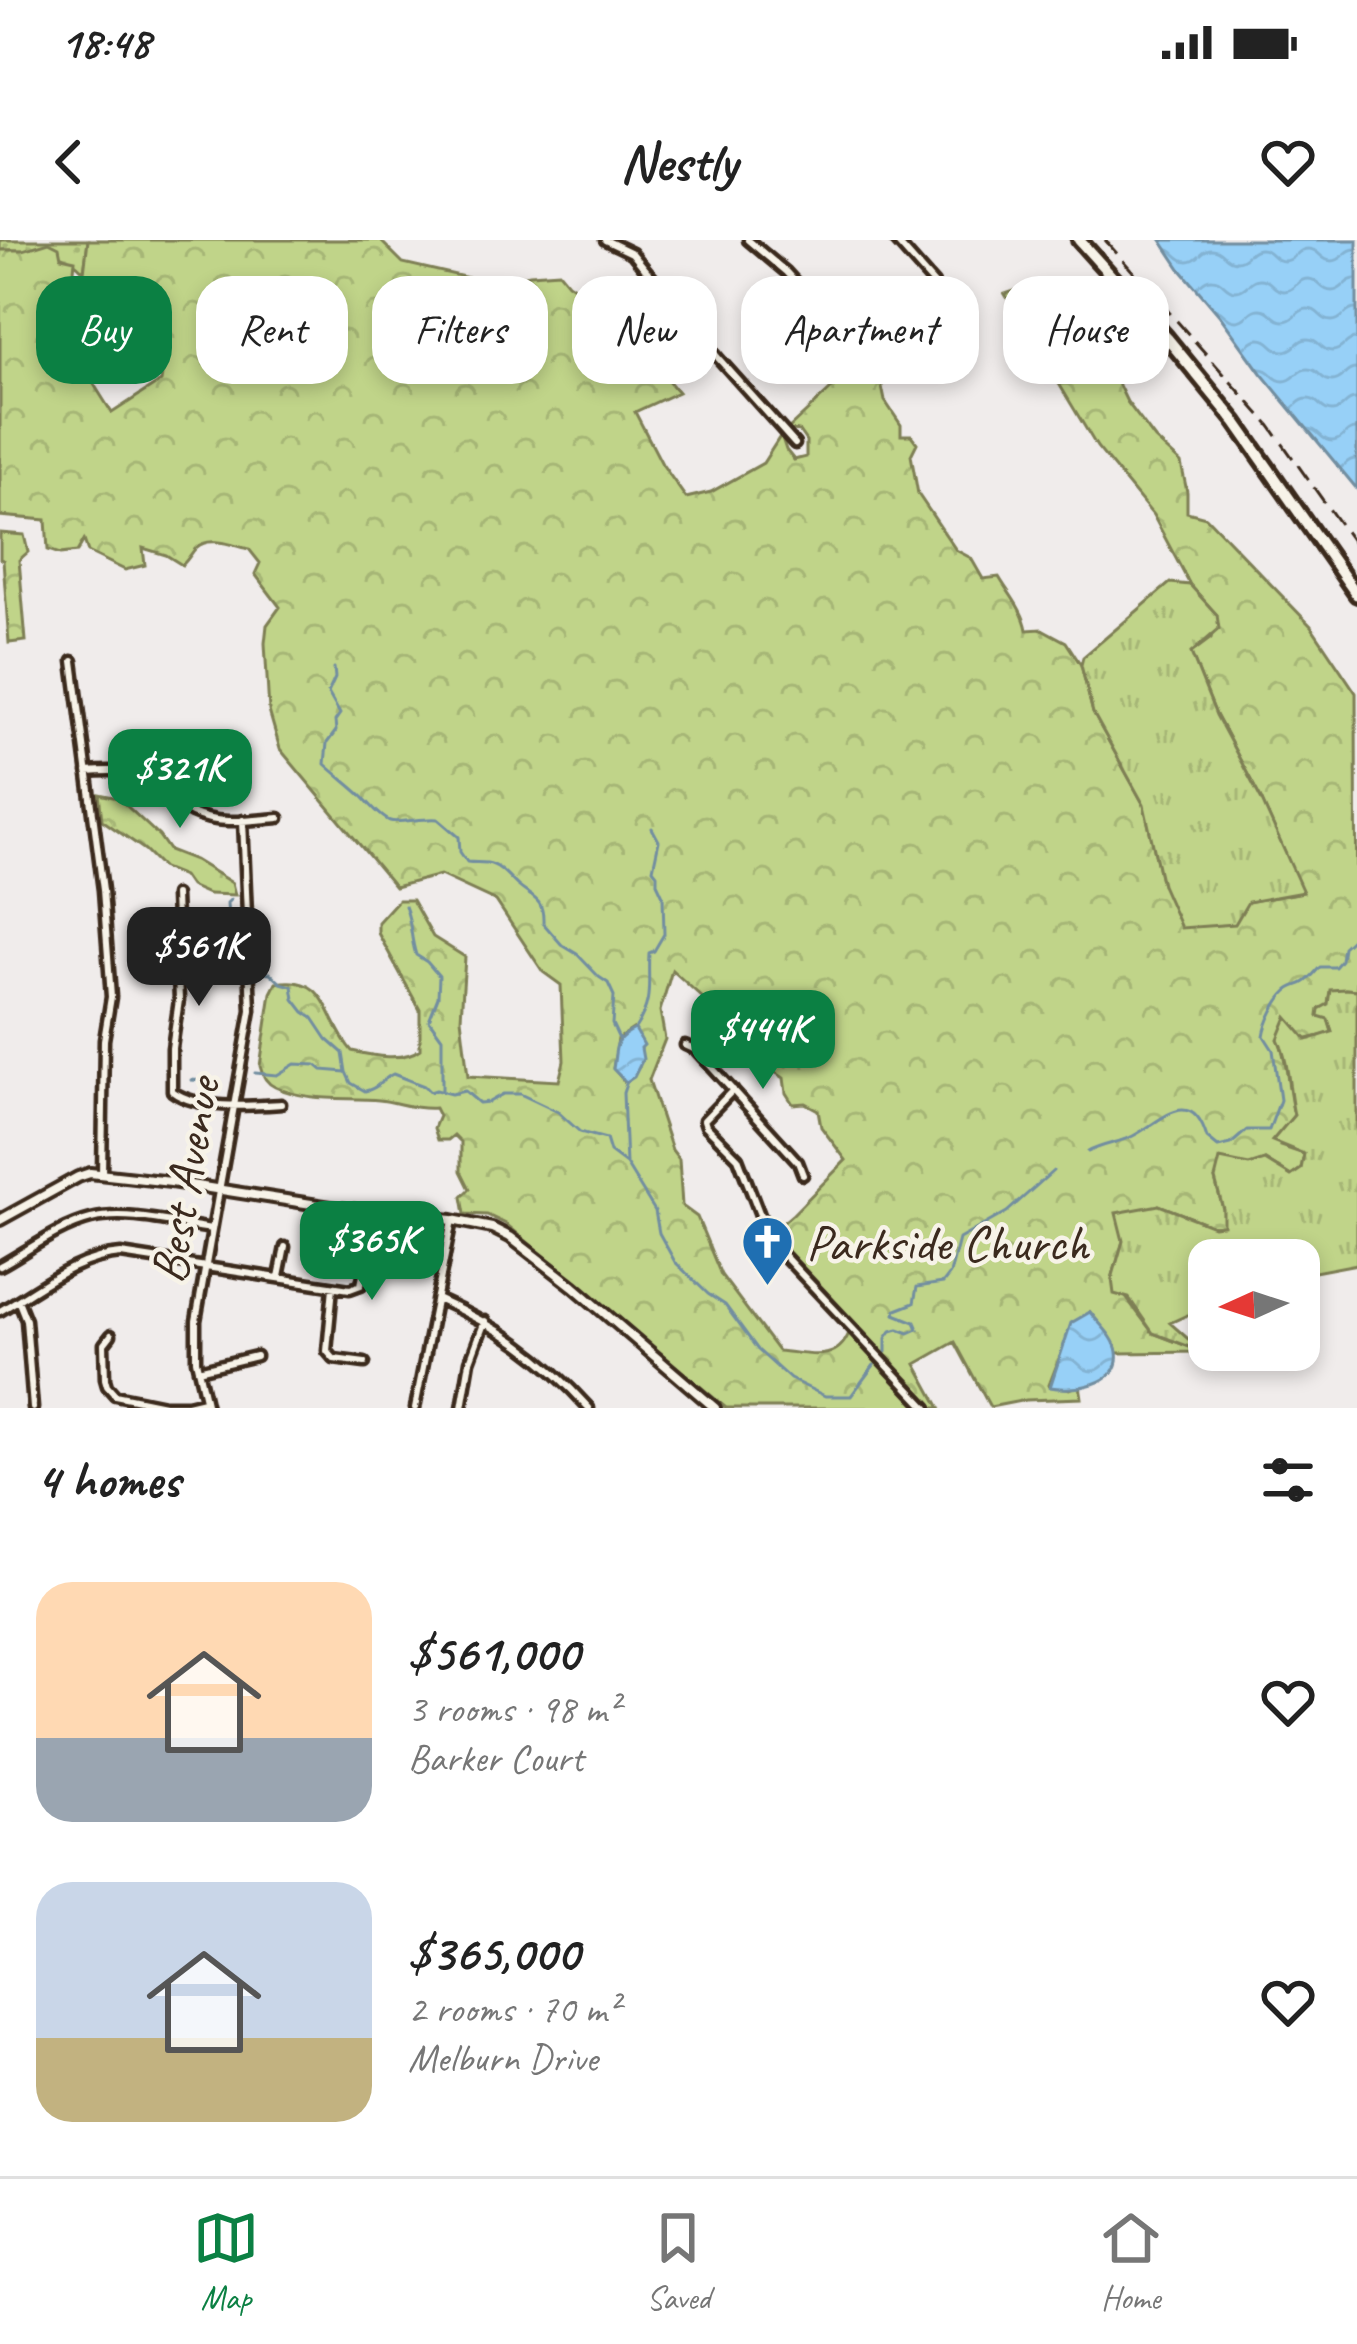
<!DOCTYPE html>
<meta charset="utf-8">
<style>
body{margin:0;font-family:Caveat,sans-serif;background:#f2f2f2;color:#222;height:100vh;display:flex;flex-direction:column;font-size:45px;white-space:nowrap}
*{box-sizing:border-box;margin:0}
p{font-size:39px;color:#767676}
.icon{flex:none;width:66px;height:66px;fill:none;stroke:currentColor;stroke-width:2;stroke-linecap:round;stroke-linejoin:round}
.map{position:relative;height:1168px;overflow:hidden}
.details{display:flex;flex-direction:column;background:#fff;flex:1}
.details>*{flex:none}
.hud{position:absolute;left:36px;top:36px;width:1287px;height:108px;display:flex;gap:24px}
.needle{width:78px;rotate:267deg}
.fabs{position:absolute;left:1188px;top:999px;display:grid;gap:24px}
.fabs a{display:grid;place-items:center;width:132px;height:132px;border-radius:24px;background:#fff;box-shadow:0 6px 18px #0003;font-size:60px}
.price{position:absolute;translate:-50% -102px;padding:0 27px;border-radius:24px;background:#0b8043;color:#fff;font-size:39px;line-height:78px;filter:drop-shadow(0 3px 6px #0008)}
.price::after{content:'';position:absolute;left:50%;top:72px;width:36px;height:27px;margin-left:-18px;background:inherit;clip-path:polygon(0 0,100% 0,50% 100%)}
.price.selected{background:#222;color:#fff}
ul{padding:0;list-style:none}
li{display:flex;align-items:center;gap:36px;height:300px;padding:0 36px}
li span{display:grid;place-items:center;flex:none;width:336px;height:240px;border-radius:36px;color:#555}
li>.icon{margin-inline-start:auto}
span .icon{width:144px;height:144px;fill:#fffc;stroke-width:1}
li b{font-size:51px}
h2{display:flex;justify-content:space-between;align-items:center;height:144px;padding:0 36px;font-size:51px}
.chip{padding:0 42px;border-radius:36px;background:#fff;box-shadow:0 6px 18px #0003;font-size:42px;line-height:108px}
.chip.selected{background:#0b8043;color:#fff}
.status{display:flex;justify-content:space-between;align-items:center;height:84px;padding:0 60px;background:#fff;direction:ltr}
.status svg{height:33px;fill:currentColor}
header{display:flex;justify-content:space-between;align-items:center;height:156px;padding:0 36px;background:#fff;font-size:54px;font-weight:700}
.menu{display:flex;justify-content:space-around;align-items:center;height:168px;border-top:3px solid #e0e0e0;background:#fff;font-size:33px;color:#767676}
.menu a{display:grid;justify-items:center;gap:6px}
.menu .selected{color:#0b8043}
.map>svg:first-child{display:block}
.grass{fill:url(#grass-dots);stroke:#7e7f54;stroke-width:3}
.forest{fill:url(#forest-crowns);stroke:#7e7f54;stroke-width:3;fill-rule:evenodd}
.park{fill:url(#park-tufts);stroke:#7e7f54;stroke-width:3}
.water{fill:url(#water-waves);stroke:#728ea0;stroke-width:3}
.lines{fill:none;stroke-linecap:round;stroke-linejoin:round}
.stream{stroke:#728ea0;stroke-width:3}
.minor-casing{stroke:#3b2a1e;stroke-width:15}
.secondary-casing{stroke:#3b2a1e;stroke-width:16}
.primary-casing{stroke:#3b2a1e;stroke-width:20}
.minor{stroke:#f7f3e8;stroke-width:6}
.secondary{stroke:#f7f3e8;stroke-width:8}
.primary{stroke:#f7f3e8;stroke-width:10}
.rail{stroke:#3b2a1e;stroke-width:3;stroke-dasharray:18 9;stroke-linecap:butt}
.labels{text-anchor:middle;stroke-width:9;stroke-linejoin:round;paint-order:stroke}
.street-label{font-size:51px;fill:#3b2a1e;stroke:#f7f3e8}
.poi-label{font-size:51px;fill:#3b2a1e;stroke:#f7f3e8;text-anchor:start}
</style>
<div class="status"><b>18:48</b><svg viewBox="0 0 49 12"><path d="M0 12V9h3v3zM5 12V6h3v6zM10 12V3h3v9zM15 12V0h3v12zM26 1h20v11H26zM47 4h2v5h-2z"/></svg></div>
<header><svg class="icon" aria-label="back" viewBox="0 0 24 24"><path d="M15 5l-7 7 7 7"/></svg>Nestly<svg class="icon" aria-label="heart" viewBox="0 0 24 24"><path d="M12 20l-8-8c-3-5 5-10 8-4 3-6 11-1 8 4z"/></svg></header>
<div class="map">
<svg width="1357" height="1168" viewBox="0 0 1357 1168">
<defs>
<pattern id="grass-dots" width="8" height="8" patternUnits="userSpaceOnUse" patternTransform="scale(3)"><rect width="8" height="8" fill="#c0d489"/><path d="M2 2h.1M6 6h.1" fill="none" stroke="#a6b676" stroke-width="1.8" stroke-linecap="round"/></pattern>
<pattern id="forest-crowns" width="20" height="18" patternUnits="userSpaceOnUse" patternTransform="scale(3)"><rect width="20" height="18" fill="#c0d489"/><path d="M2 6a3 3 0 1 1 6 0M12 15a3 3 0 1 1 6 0" fill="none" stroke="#a6b676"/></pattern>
<pattern id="park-tufts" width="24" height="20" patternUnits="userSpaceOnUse" patternTransform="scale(3)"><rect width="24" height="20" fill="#c0d489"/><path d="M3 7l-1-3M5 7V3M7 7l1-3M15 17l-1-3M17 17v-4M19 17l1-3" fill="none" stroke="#a6b676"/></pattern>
<pattern id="water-waves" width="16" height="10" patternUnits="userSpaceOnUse" patternTransform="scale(3)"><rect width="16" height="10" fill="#97d0f7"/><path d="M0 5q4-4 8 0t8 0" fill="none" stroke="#83b3d3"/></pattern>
</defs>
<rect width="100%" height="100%" fill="#f0eceb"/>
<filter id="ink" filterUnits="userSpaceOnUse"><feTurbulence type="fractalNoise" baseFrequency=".00833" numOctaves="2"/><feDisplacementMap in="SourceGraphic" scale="24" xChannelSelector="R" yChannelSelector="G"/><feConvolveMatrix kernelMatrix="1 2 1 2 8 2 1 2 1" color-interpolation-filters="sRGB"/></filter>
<g filter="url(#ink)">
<path class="grass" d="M 0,0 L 88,0 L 84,32 C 65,7 29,10 0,10 Z"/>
<path class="forest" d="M 88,0 L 384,0 L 382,2 L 403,23 L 490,43 L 530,34 L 559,32 L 568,43 L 609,71 L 678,152 L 635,172 L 662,224 L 686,258 L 711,252 L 763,223 L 781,195 L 786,210 L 794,220 L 806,217 L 806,201 L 799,191 L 788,189 L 861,121 L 881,142 L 885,161 L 901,185 L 901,195 L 911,195 L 917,203 L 911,215 L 918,254 L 956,310 L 971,318 L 983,339 L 999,337 C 1009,354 1024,371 1027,390 L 1042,389 L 1066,402 L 1081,425 L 1093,473 L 1144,565 L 1162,645 L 1247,662 L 1302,652 L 1261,559 L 1216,475 L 1191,413 L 1211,398 L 1217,375 L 1190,345 L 1153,275 L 1097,207 L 1005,54 L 1017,50 L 1084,130 L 1115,137 L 1127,162 L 1155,199 L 1181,223 L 1187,252 L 1187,272 L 1206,277 L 1311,386 L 1356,453 L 1357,750 L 1345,749 L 1329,757 L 1328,779 L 1333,793 L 1281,805 C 1288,828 1288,852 1294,875 L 1285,889 L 1280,906 L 1304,914 L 1301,929 L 1291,936 L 1265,920 L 1215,939 L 1223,969 L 1224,985 L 1213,986 L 1159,965 L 1123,1001 L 1112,1039 L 1153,1093 L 1203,1112 L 1117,1113 L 1115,1105 L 1090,1072 L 1064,1106 L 1049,1145 L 1070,1149 L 1080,1145 L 1082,1158 L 1026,1160 L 990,1167 L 955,1102 L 916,1124 L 940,1168 L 726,1168 L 506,984 L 487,975 L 465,974 L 462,957 L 470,949 L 461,931 L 461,902 L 454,895 L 448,900 L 438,900 L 434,888 L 439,876 L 435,868 C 415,870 398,862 379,860 C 345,857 307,862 275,847 C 266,843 262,835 260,826 L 271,753 L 276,743 C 329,733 325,780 352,811 C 373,816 403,822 420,809 L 420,770 L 378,693 L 378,682 L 398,660 L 412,660 L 433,697 L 465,717 L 461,778 L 468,836 L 559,841 L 564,821 L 561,745 L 543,732 L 496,661 L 440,635 L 395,647 L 280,509 L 269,471 L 265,403 L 267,385 L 280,367 L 255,334 L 260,323 L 249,309 C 234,306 209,295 196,308 C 191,313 188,320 182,325 L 166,315 L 143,308 L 145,325 L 125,330 L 88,312 L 84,300 L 77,312 L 60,314 L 48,310 L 46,280 L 0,276 L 0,10 L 23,10 L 49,2 L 59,7 L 61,17 L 75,20 L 73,42 L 69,54 L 49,64 L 50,71 L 65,66 L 66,78 L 58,87 L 112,173 L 161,141 L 163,128 L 152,122 L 116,52 L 93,48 L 84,32 ZM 672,730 L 715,769 L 772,830 L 784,838 L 786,853 L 793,864 L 805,863 L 818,870 L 821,887 L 846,920 L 792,975 L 764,999 L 849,1093 C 836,1125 807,1113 778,1111 L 721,1035 L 697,977 L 682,966 L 679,919 L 672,910 L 649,840 L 665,799 L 660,771 ZM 633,789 L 641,807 L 639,827 L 624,841 L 613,828 L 618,799 Z
M 0,293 L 24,295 L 28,312 L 19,320 L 26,401 L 9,403 L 3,320 L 0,319 Z
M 99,554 L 118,558 L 159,596 L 169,610 L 195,620 L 232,643 L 235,655 L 208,654 L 190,646 L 183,636 L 163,628 L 145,610 L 102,580 Z"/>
<path class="park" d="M 1170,343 L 1190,345 L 1217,375 L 1219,389 L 1191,413 L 1216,475 L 1261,559 L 1303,652 L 1248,662 L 1235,684 L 1181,688 L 1162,645 L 1144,565 L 1093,473 L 1081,425 L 1083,417 Z
M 1345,749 L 1357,750 L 1357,1024 L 1299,1035 L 1299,1020 L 1209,1020 L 1209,1065 L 1170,1083 L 1203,1112 L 1153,1093 L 1129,1058 L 1114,1054 L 1112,1039 L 1123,1001 L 1116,973 L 1159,965 L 1213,986 L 1223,985 L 1223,969 L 1215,939 L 1220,919 L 1249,925 L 1265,920 L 1291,936 L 1301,929 L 1304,914 L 1272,901 L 1294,875 C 1288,849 1290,824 1278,799 L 1287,777 L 1307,800 L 1332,792 L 1328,779 L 1318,776 L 1319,769 L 1328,764 L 1330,750 Z"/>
<path class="water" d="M 1161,0 L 1357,0 L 1357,249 L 1261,133 L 1220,76 L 1181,30 Z
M 635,789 L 644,805 L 641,808 L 643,819 L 634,837 L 626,842 L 613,829 C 617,806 612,800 635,789 Z
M 1090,1072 C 1099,1084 1115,1097 1117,1112 C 1122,1146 1072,1151 1050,1147 L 1071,1083 Z"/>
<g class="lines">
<path class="stream" d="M 334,428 L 335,438 L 328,453 L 340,474 L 335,481 L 336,491 L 327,503 L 325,524 C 337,535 350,545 362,556 C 370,564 380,577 390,581 C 398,584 426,577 438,579 L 459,597 L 460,612 L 467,622 C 474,623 480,622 487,623 C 500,625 509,638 518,646 C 533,659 544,658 543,683 L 562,705 L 577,714 L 599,737 L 608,743 L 614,756 L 612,784 L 619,799
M 231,659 L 227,663 L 229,698 L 237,715
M 405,666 C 412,683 410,697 416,715 L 427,722 L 439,736 L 438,757 L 429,780 L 442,798 L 442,851
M 1357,683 L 1357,684
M 264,732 L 270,733 L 281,743 L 292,746 L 294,759 L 304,772 L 313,778 L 327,799 L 343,813 L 346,832
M 636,787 C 654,759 647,744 649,713 L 654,711 L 664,694 L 663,656 L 657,643 L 657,634 L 653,629 L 659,601 L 652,588
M 255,833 L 277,835 L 295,824 L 316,825 L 322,830 L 346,832 L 351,843 L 365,851 C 378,849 382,839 393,834 L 424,846 L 430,852 L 436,850 L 451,854 L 465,851 L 479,863 L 489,862 L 503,854 L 520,854 L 558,872 L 580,892 L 606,899 L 610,912 L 626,924
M 191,840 L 220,842
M 626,844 L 623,853 L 626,924 L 655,971 L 659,993 L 675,1022 L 708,1054 L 725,1065 L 758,1110 L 790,1139 L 825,1156 L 851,1156 L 874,1125
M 1088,912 C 1102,904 1119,903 1133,896 C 1161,882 1191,844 1207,898 L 1218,907 L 1231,904 L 1247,890 L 1269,890 L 1280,860 L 1273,810 L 1264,796 C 1266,782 1277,760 1287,751 C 1292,746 1299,746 1305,742 C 1311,738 1315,732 1320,727 L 1335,727 L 1341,720 L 1343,707 L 1357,694
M 886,1112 L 886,1098 L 891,1091 L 898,1089 L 909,1093 L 918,1089 L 915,1082 L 895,1074 L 896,1070 L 914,1063 L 917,1047 L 943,1043 L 950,1034 L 959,999 L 1007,972 L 1053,931"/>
<defs>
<path id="minor" d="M 605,0 L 632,13 L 719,119 L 795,204
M 748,0 L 786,32 L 863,116
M 895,0 L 934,44
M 73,421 L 103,650 L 111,757 L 104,800 L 102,934
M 87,532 C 115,530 139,529 162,548 C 172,557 180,567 192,573 C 219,586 251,580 279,578
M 175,655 L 179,760 L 172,808 L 172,851 C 197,870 250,866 281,864
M 685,805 L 696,810 L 798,922 L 803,935
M 733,850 L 704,880 L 706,886 L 738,918 L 767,993 L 773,1004 L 927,1168
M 0,1026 C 29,1010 59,987 91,979 C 129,970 175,984 212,989
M 279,1037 L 285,1007
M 333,1047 L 327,1111 L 334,1119 L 365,1123
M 437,1059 C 500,1087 542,1116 589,1168
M 18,1060 L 26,1080 L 33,1168
M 0,1071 C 38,1049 76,1017 121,1014 L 350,1049 L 361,1045 L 366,1019
M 111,1095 L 104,1104 L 105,1139 L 107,1146 L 115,1155 L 164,1165 L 187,1165 L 204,1161
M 198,1130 L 256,1116
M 207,1168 L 196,1120 L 196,1081 L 251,770 L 243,580
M 415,1168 L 452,980
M 462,1168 L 470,1121 L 485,1081"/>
<path id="secondary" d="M 0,980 L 78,937 L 90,933 L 171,942 L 337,968 L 452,980 L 492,988 L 510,997 L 573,1046 L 715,1168"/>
<path id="primary" d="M 1079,0 L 1167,98 L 1235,181 L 1357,355"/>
</defs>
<use href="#minor" class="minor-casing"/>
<use href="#secondary" class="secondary-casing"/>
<use href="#primary" class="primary-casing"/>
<use href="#minor" class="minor"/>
<use href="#secondary" class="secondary"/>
<use href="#primary" class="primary"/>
<path class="rail" d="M 1105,0 L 1270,186 L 1357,308"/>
</g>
</g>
<defs>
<symbol id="church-pin" viewBox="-11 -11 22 30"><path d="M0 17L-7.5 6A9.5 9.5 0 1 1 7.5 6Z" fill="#1f6fb2" stroke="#f7f3e8"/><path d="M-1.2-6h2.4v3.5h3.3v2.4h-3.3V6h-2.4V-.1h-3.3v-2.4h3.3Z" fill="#fff"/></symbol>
</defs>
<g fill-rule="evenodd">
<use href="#church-pin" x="738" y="972" width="59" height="81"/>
</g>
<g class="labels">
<g class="street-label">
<text transform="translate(184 940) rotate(-80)" y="18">Best Avenue</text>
</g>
<g class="poi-label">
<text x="806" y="1020">Parkside Church</text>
</g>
</g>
</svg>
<div class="fabs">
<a><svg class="needle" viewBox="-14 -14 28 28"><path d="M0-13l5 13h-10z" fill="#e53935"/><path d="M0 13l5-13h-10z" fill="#767676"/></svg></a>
</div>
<b class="price" style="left:180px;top:591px">$321K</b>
<b class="price selected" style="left:199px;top:769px">$561K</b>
<b class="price" style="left:763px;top:852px">$444K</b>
<b class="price" style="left:372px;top:1063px">$365K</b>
<div class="hud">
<a class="chip selected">Buy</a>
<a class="chip">Rent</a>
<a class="chip">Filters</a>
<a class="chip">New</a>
<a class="chip">Apartment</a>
<a class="chip">House</a>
</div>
</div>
<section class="details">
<h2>4 homes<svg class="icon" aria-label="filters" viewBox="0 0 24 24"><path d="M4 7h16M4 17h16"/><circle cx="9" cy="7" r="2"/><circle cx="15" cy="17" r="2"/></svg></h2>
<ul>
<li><span style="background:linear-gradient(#ffd9b3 65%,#9aa5b1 0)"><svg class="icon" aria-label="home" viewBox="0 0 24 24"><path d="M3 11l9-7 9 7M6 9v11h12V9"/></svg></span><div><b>$561,000</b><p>3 rooms · 98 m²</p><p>Barker Court</p></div><svg class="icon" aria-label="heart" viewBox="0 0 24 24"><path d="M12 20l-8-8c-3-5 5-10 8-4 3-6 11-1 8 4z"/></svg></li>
<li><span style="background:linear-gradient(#c9d6e8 65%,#c2b280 0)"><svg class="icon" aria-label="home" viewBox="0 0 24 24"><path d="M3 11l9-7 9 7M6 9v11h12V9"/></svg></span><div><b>$365,000</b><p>2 rooms · 70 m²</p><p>Melburn Drive</p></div><svg class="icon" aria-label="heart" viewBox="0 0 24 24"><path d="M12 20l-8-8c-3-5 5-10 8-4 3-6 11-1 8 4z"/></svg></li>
</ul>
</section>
<nav class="menu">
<a class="selected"><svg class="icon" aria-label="map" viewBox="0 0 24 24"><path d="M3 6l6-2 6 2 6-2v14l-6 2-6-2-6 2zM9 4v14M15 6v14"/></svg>Map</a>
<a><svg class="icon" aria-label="saved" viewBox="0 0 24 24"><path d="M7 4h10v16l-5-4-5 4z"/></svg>Saved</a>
<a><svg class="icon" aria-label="home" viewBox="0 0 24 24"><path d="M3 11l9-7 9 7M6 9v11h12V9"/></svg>Home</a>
</nav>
